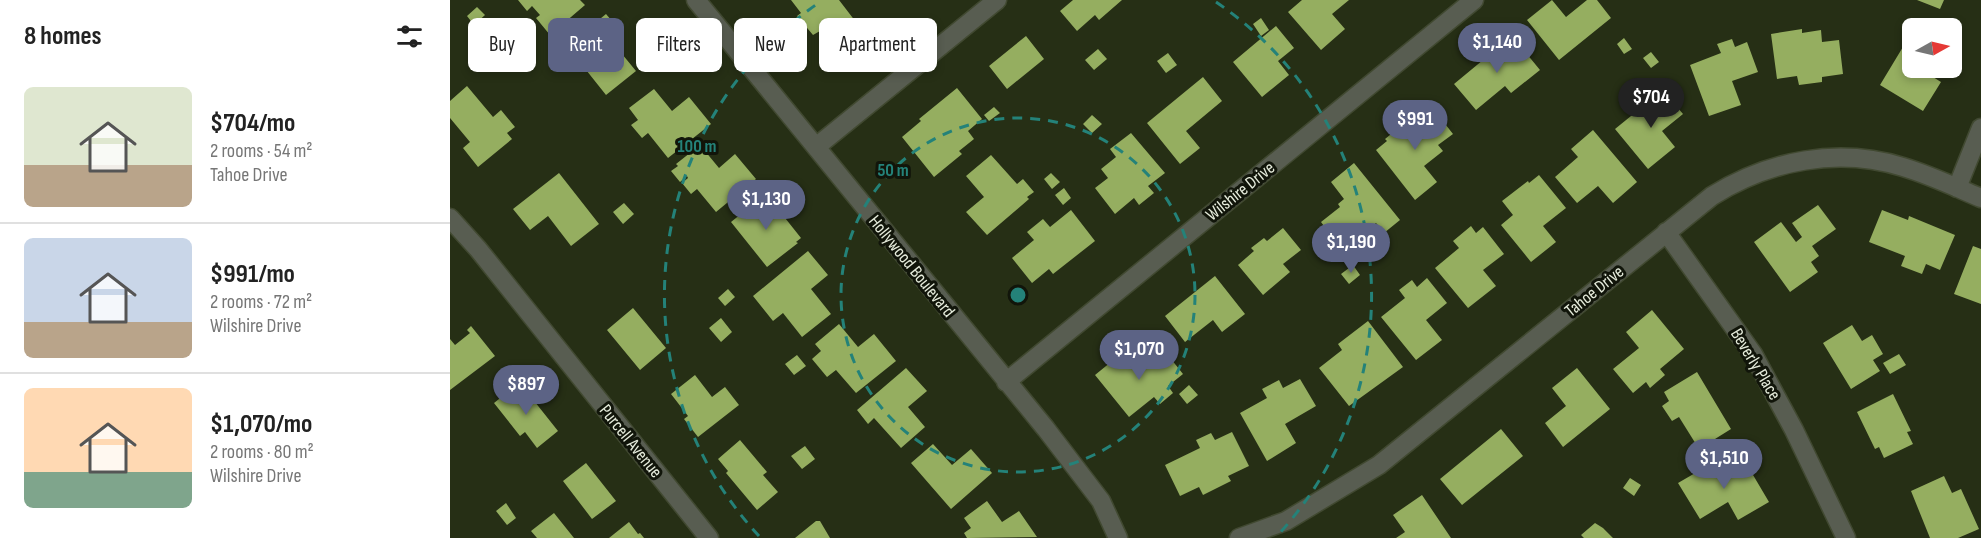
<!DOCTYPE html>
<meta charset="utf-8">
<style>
body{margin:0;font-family:"Sofia Sans Condensed",sans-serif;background:#f6f6f6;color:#222;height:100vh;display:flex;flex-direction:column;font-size:22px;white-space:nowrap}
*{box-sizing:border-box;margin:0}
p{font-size:20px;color:#767676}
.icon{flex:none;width:33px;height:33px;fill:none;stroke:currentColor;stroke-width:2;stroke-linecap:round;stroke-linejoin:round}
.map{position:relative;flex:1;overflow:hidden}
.side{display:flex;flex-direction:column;background:#fff;width:450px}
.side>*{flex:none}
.banner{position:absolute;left:18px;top:18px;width:570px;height:54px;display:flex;gap:12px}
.needle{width:39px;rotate:82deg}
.fabs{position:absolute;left:1452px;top:18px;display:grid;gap:12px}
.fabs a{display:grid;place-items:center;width:60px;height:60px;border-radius:9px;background:#fff;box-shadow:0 3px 9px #0003;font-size:30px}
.price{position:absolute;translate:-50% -51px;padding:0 14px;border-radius:21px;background:#5c6385;color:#fff;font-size:20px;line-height:39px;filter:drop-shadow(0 2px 3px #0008)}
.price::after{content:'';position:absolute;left:50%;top:36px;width:18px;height:14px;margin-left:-9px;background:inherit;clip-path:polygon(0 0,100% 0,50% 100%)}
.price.selected{background:#222;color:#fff}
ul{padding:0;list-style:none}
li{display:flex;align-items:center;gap:18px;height:150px;padding:0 24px}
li+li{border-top:2px solid #e0e0e0}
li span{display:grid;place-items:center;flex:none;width:168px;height:120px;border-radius:9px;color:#555}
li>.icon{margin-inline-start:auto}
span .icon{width:72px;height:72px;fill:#fffc;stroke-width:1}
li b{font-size:26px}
h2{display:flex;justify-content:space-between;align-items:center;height:72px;padding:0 24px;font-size:26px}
.chip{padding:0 21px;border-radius:9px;background:#fff;box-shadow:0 3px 9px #0003;font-size:21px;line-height:54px}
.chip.selected{background:#5c6385;color:#fff}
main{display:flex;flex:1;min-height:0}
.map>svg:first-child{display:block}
.building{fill:#95ae60}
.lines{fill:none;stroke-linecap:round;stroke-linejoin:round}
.minor-casing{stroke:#414931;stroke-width:21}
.minor{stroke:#585d51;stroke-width:18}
.ring{fill:none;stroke:#248279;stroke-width:3;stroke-dasharray:10 8}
.labels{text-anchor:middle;stroke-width:6;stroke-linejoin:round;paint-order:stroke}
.street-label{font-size:18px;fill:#e6ecdc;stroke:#11150a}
.centre{fill:#248279;stroke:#11150a;stroke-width:3}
.ring-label{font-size:18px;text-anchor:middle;font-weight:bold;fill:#248279;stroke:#11150a;stroke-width:6;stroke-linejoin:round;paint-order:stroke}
</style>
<main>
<section class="side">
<h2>8 homes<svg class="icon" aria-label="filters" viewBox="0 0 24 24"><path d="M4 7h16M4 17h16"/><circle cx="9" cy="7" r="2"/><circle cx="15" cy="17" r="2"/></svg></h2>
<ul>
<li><span style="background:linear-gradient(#dfe7d0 65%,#b9a48a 0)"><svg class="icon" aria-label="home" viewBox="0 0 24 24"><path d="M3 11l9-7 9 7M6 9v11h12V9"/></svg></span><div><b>$704/mo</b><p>2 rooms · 54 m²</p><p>Tahoe Drive</p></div></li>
<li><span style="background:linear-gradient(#c9d6e8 70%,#b9a48a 0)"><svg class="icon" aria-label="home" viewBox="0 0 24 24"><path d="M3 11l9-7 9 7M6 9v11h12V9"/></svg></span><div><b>$991/mo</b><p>2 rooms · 72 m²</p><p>Wilshire Drive</p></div></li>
<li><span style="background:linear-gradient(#ffd9b3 70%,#7fa58c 0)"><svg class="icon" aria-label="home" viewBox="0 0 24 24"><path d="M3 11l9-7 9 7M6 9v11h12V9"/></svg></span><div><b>$1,070/mo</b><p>2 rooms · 80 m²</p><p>Wilshire Drive</p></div></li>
</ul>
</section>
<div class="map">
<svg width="1531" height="538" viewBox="0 0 1531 538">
<rect width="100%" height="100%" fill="#262f15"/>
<path class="building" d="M 68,0 L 130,0 L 135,5 L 100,35 L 86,18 L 90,15 L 82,6 L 77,11 Z
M 341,0 L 389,0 L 409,26 L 382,47 L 370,31 L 363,35 L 347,16 L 351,13 Z
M 623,0 L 672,0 L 649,20 L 645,15 L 627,31 L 610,11 Z
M 852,0 L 899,0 L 882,14 L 895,29 L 871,50 L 838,12 Z
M 1102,0 L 1116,17 L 1137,0 L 1147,0 L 1161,18 L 1109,60 L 1077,20 Z
M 1467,0 L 1494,0 L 1490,9 Z
M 27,7 L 35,15 L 24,25 L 17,16 Z
M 156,14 L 174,35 L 163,43 L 186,71 L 156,95 L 117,46 Z
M 811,18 L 819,30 L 811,36 L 803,24 Z
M 826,26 L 844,48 L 828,61 L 839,75 L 812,97 L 783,62 Z
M 1352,29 L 1352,33 L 1371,30 L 1372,42 L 1389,40 L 1393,74 L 1372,77 L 1372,82 L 1349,85 L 1347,76 L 1327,79 L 1321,34 Z
M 1462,32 L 1462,68 L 1477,68 L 1475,72 L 1491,82 L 1473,111 L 1430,85 Z
M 576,36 L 594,59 L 557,89 L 539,66 Z
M 1062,36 L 1090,70 L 1061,93 L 1055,86 L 1026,110 L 1004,84 Z
M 1174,38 L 1182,49 L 1174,54 L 1167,44 Z
M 1282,39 L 1285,47 L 1297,42 L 1308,72 L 1282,81 L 1291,105 L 1259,116 L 1240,65 L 1271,53 L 1267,44 Z
M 648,49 L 657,59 L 644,70 L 635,60 Z
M 1201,52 L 1209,62 L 1201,68 L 1193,58 Z
M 718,53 L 727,65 L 716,73 L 707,61 Z
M 753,77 L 772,101 L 736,131 L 750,148 L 730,164 L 697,123 Z
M 17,86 L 43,117 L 51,110 L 65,127 L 57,133 L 62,139 L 28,167 L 13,148 L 20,142 L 0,118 L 0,101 Z
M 507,88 L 532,119 L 518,131 L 524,139 L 509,151 L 512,154 L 484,177 L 452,137 L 471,121 L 469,119 Z
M 204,89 L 222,111 L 239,97 L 261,124 L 218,158 L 198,133 L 192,138 L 181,125 L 188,120 L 179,108 Z
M 1213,90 L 1233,114 L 1212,131 L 1225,147 L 1198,169 L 1165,129 Z
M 981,106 L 1003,134 L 988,145 L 993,151 L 974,166 L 987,182 L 965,200 L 926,150 L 937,141 L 935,139 L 961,118 L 963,121 Z
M 544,107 L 550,113 L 539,121 L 534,115 Z
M 642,115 L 652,124 L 642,133 L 633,124 Z
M 1143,130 L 1187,182 L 1163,203 L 1148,186 L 1127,203 L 1105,177 L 1128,157 L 1121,149 Z
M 681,133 L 715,173 L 698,186 L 704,193 L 689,205 L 684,198 L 665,214 L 645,188 L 658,178 L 651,169 L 666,157 L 660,149 Z
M 250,145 L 269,168 L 285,154 L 306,179 L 266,212 L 247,189 L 241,194 L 232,183 L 238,178 L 237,176 L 230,182 L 221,171 L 228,166 L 226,164 Z
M 541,155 L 567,184 L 573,179 L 584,192 L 577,197 L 579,199 L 537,235 L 516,212 L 534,197 L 516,176 Z
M 904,163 L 950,220 L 934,233 L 926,223 L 892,250 L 871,222 L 890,207 L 888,204 L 894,199 L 881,182 Z
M 109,173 L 149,224 L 121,246 L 98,216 L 80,230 L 63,209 Z
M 601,173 L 610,182 L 602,189 L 594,179 Z
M 1089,175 L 1116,208 L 1093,226 L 1106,242 L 1081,262 L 1051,225 L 1063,215 L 1052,201 L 1078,181 L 1079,183 Z
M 614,188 L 621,198 L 613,205 L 605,195 Z
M 316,194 L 351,238 L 346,242 L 348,243 L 317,267 L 281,222 Z
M 174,203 L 184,214 L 173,224 L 163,212 Z
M 1368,205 L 1386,229 L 1362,246 L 1369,256 L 1361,262 L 1368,272 L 1340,292 L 1304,242 L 1331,222 L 1346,242 L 1352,237 L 1342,223 Z
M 621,210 L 645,241 L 603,274 L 599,269 L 582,283 L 562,258 L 584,240 L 577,232 L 593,219 L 600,227 Z
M 1432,210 L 1458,220 L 1459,216 L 1505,235 L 1490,270 L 1476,264 L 1472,274 L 1451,266 L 1455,256 L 1419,242 Z
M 1021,226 L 1026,233 L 1033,227 L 1054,254 L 1033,270 L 1046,286 L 1018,308 L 985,268 L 1009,248 L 1003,241 Z
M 833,228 L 851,250 L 833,264 L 840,272 L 813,295 L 788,265 L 804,251 L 801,248 L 814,238 L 817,241 Z
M 1523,246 L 1531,249 L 1531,304 L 1504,294 Z
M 358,251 L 378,275 L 361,289 L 381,314 L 352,337 L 333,313 L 323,321 L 303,296 Z
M 903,265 L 910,275 L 899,284 L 891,274 Z
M 765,276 L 795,314 L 772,332 L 763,320 L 735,342 L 715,316 Z
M 977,278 L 997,303 L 976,320 L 992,340 L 966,360 L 931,317 L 955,298 L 949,290 L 962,280 L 967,287 Z
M 278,289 L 285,297 L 275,306 L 268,298 Z
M 183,308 L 216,348 L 190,370 L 157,330 Z
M 1202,310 L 1234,349 L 1210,369 L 1215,375 L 1200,388 L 1196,382 L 1183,393 L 1163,369 L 1189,348 L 1176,332 Z
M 271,318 L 282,332 L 271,342 L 259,328 Z
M 918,321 L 953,367 L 899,406 L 869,368 L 892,350 L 888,344 Z
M 389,324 L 408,347 L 424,334 L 446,361 L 406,393 L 386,370 L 377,377 L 362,359 L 371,351 L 365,344 Z
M 1402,325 L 1412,341 L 1422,335 L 1433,354 L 1423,360 L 1430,371 L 1401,389 L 1373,343 Z
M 21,326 L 45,356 L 0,390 L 0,339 L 5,345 L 20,333 L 17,330 Z
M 713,349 L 733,374 L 718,386 L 723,393 L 710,404 L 704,397 L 679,417 L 645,375 L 672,353 L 686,371 Z
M 1449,354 L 1456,365 L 1440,374 L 1433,363 Z
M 347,355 L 356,366 L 344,375 L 335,364 Z
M 456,368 L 477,391 L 458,407 L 475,427 L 451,448 L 424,418 L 418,424 L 407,410 Z
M 1127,368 L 1160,409 L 1113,447 L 1095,423 L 1116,406 L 1102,388 Z
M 1247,372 L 1281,429 L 1249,449 L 1229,417 L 1222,421 L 1212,406 L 1219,401 L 1214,392 Z
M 245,375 L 262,397 L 275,387 L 289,405 L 248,437 L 234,419 L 238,416 L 221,394 Z
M 850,379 L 866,406 L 835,424 L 846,443 L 817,461 L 790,413 L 817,398 L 812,389 L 829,380 L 833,388 Z
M 68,384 L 79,399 L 81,397 L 108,431 L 87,448 L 75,432 L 70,436 L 44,403 Z
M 739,385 L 748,395 L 737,404 L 729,394 Z
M 1443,394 L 1461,431 L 1457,432 L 1463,444 L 1434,458 L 1429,447 L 1425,449 L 1407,412 Z
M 1051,429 L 1073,456 L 1012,505 L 990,479 Z
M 782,432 L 799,466 L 778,476 L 781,481 L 753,495 L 749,487 L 730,496 L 715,465 L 750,448 L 746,440 L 761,433 L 765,440 Z
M 290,440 L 317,472 L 313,475 L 328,492 L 307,510 L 276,473 L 278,471 L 268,459 Z
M 483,444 L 502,465 L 521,449 L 542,473 L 501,509 L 461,463 Z
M 355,446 L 365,459 L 352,469 L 341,456 Z
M 1293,458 L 1319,502 L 1288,520 L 1278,502 L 1250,519 L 1228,483 L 1259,465 L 1264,474 Z
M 136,463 L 166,501 L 142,519 L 113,481 Z
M 1494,476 L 1502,493 L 1511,489 L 1529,529 L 1508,538 L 1480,538 L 1461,491 Z
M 1180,478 L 1191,485 L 1184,496 L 1173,488 Z
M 972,495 L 1001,538 L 946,538 L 955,532 L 943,515 Z
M 537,501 L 552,522 L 569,511 L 587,537 L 517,538 L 514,533 L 521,528 L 514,518 Z
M 56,503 L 66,518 L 57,525 L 46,511 Z
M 104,513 L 124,538 L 87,538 L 81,531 Z
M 366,521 L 370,521 L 380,538 L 345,538 Z
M 179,522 L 188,534 L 190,533 L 194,538 L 159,538 Z
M 1145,523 L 1153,528 L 1163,538 L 1134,538 L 1131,535 Z"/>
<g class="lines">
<defs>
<path id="minor" d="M 246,0 L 596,429 L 651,501 L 668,538
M 366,147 L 547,0
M 1507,188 L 1531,128
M 0,218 L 28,249 L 259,538
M 1216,232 L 1303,354 L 1344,430 L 1396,538
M 556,382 L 1024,0
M 789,538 L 836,521 L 929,465 L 1262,196 C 1320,160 1388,147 1453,167 C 1480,175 1505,187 1531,198"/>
</defs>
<use href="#minor" class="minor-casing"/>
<use href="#minor" class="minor"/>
</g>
<g class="ring">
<circle cx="568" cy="295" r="177"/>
<path d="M309 536A354 354 0 0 1 370 2M766 2A354 354 0 0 1 827 536"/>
</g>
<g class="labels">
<g class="street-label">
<text transform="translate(790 191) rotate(-39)" y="6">Wilshire Drive</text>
<text transform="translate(462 266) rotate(51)" y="6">Hollywood Boulevard</text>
<text transform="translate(1144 291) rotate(-39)" y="6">Tahoe Drive</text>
<text transform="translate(1306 364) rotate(59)" y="6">Beverly Place</text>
<text transform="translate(181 441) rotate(51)" y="6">Purcell Avenue</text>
</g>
</g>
<circle cx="568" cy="295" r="9" class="centre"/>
<g class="ring-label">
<text x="247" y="152">100 m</text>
<text x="443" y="176">50 m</text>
</g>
</svg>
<div class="fabs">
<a><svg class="needle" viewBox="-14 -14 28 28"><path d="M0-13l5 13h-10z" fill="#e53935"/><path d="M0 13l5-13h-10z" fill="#767676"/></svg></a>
</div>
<b class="price" style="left:1047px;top:74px">$1,140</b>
<b class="price selected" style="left:1201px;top:129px">$704</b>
<b class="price" style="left:965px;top:151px">$991</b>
<b class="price" style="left:316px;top:231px">$1,130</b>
<b class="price" style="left:901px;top:274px">$1,190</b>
<b class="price" style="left:689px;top:381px">$1,070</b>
<b class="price" style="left:76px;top:416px">$897</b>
<b class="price" style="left:1274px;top:490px">$1,510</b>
<div class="banner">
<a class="chip">Buy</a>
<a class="chip selected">Rent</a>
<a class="chip">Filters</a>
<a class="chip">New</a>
<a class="chip">Apartment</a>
</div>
</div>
</main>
